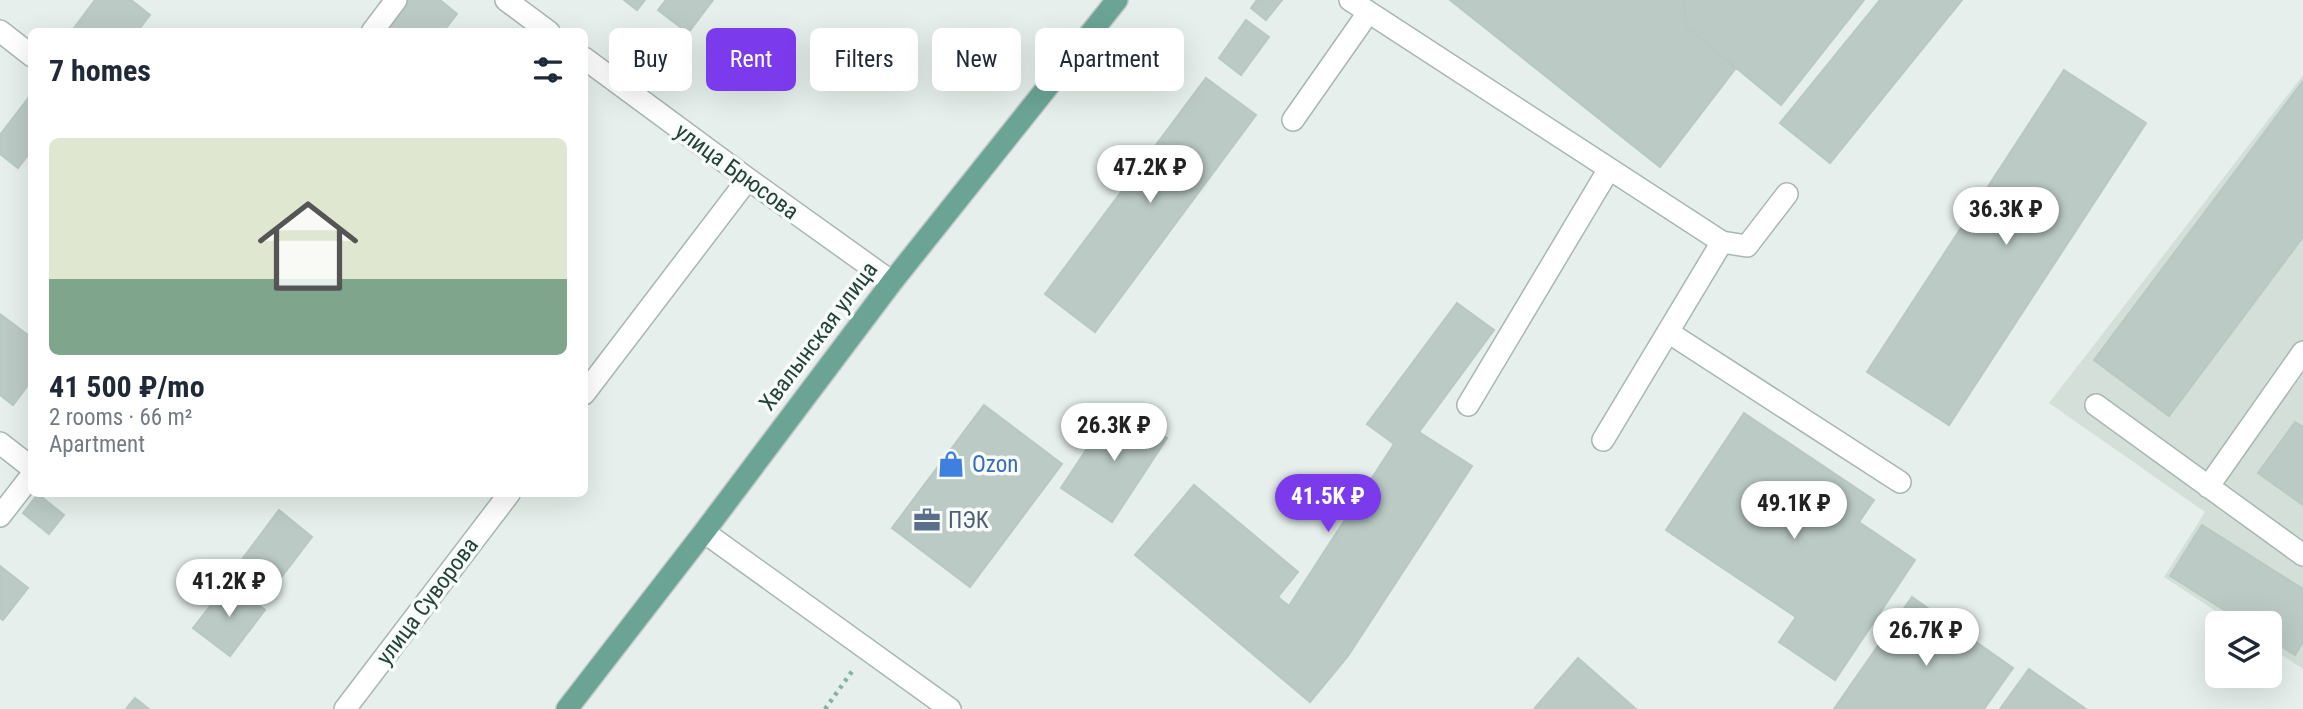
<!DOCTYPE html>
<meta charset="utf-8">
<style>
body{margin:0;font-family:"Roboto Condensed",sans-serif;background:#f6f6f7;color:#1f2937;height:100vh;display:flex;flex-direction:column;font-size:26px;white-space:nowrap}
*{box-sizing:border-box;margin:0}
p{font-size:23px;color:#747a83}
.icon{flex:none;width:38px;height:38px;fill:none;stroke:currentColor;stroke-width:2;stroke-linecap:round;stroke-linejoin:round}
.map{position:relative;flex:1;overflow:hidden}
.panel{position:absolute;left:28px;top:28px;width:560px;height:469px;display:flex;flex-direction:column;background:#fff;border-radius:10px;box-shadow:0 7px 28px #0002}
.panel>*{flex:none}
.banner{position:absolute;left:609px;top:28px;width:665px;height:63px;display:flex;gap:14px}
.controls{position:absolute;left:2205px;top:611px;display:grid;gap:14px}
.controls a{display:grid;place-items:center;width:77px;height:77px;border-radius:10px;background:#fff;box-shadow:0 7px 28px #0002;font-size:35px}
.price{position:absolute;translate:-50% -60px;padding:0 16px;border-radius:24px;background:#fff;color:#222;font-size:23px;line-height:46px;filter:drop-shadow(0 2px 4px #0008)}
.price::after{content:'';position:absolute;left:50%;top:42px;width:21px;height:16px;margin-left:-10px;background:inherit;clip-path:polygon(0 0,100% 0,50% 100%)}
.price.current{background:#7c3aed;color:#fff}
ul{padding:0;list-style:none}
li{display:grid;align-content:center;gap:14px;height:371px;padding:0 21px}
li+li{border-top:2px solid #e0e1e3}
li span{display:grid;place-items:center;height:217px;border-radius:10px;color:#555}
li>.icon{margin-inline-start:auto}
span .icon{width:126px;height:126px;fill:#fffc;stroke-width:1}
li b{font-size:30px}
h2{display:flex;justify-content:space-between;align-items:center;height:84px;padding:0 21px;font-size:30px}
.chip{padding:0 24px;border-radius:10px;background:#fff;box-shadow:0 7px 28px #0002;font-size:24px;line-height:63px}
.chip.current{background:#7c3aed;color:#fff}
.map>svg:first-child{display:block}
.built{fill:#d4dfda}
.building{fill:#bbcac4;stroke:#b8c9c2;stroke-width:2}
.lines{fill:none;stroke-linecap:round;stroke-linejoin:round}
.minor-casing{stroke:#a8b7b2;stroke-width:24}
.major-casing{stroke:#c2cac8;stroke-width:24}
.path{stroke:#86b2a5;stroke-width:4.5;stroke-dasharray:3.5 5;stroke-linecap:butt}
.minor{stroke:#fff;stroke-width:21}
.major{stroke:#6ba495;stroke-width:21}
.labels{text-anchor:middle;stroke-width:7;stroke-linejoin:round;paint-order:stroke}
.street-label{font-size:23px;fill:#24413a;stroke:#f7fbf9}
.shop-label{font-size:23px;fill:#366cbe;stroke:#f7fbf9;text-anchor:start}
.service-label{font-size:23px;fill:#4e5e75;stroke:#f7fbf9;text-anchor:start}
</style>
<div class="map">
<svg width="2303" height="709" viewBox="0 0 2303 709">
<rect width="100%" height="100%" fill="#e6efeb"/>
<path class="built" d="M 2303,75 L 2303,669 L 2270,647 L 2270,623 L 2234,623 L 2164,577 L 2205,512 L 2049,403 Z"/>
<path class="building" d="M 95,0 L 131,0 L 150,15 L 137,32 L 71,32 Z
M 404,0 L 440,0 L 457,14 L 443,32 L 384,32 Z
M 624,0 L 645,0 L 637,10 Z
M 666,0 L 713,0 L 688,33 L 658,10 Z
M 1257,0 L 1282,0 L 1266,20 L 1251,8 Z
M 1450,0 L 1683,0 L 1687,27 L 1736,68 L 1660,167 Z
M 1683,0 L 1864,0 L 1781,105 L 1687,27 Z
M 1880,0 L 1962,0 L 1830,163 L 1780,123 Z
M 1246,20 L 1269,37 L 1241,75 L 1219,58 Z
M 2064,70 L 2146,123 L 1949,425 L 1867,372 Z
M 1206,78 L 1256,115 L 1095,332 L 1045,294 Z
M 2303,81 L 2303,237 L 2169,416 L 2094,360 Z
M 29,97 L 32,99 L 32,150 L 18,168 L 0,154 L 0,135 Z
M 1457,303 L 1494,330 L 1419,432 L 1472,466 L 1348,656 L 1310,702 L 1135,555 L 1194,485 L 1298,572 L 1278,597 L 1289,606 L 1394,444 L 1367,424 Z
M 0,314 L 32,338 L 32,380 L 13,405 L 0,395 Z
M 984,405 L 1062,464 L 970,587 L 892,528 Z
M 1116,405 L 1167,438 L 1112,522 L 1061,488 Z
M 1744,413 L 1874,500 L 1859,522 L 1915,560 L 1835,680 L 1779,642 L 1796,617 L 1666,530 Z
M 2295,422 L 2303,427 L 2303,505 L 2258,473 Z
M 38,494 L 64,515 L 49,534 L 23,513 Z
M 279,510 L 312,537 L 276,584 L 243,558 Z
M 2202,525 L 2303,589 L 2303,642 L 2295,655 L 2270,639 L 2270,623 L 2245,623 L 2170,576 Z
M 0,566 L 28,588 L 3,620 L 0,618 Z
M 229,582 L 265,610 L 230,656 L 193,628 Z
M 1912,597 L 2013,668 L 1984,709 L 1834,709 Z
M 1578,658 L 1636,709 L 1534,709 Z
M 2029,669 L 2086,709 L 2000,709 Z
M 135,698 L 149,709 L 126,709 Z"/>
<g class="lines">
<defs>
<path id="minor" d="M 506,0 L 549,32
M 1350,0 L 1722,242 L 1603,440
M 0,31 L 32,56
M 372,32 L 396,0
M 584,58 L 748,179 L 892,282
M 1293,120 L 1368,13
M 1722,242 L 1747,246 L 1787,194
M 1668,332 L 1900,482
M 584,394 L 748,179
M 1468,405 L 1609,169
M 2096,405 L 2303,555
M 0,443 L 32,468
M 2208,487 L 2303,352
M 0,516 L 32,475
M 704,532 L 950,709
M 345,709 L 509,494"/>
<path id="major" d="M 567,709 L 704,532 L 892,282 L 1117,0"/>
</defs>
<use href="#minor" class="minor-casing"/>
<use href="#major" class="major-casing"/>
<path class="path" d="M 825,709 L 853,670"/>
<use href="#minor" class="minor"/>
<use href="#major" class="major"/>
</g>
<defs>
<symbol id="shop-bare" viewBox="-9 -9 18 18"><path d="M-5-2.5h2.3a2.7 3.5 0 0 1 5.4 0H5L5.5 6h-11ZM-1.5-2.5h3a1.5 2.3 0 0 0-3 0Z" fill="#3f7fe0" stroke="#f7fbf9" stroke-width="2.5" paint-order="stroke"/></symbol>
<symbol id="office-bare" viewBox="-9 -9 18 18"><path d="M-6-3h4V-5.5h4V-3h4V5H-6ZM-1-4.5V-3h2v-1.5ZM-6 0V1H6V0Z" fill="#5c6f8a" stroke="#f7fbf9" stroke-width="2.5" paint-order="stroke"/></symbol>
</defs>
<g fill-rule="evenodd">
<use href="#shop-bare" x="932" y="445" width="38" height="38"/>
<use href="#office-bare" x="908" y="501" width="38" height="38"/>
</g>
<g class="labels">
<g class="street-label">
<text transform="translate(737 171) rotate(36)" y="8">улица Брюсова</text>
<text transform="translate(818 336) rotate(-53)" y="8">Хвалынская улица</text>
<text transform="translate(427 601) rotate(-53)" y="8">улица Суворова</text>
</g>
<g class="shop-label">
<text x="972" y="472">Ozon</text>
</g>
<g class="service-label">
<text x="948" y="528">ПЭК</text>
</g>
</g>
</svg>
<div class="controls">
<a><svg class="icon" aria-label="layers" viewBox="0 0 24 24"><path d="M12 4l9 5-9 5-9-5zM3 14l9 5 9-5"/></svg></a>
</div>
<b class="price" style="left:1150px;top:205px">47.2K ₽</b>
<b class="price" style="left:2006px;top:247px">36.3K ₽</b>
<b class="price" style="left:1114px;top:463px">26.3K ₽</b>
<b class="price current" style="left:1328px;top:534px">41.5K ₽</b>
<b class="price" style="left:1794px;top:541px">49.1K ₽</b>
<b class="price" style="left:229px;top:619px">41.2K ₽</b>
<b class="price" style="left:1926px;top:668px">26.7K ₽</b>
<div class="banner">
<a class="chip">Buy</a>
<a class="chip current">Rent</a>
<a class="chip">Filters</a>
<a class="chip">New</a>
<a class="chip">Apartment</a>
</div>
<section class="panel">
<h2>7 homes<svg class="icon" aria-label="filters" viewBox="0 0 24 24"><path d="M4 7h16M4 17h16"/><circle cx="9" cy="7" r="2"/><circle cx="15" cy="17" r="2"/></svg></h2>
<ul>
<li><span style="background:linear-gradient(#dfe7d0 65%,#7fa58c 0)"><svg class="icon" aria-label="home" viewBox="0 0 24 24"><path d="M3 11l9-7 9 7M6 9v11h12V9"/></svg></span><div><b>41 500 ₽/mo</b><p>2 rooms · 66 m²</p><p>Apartment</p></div></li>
</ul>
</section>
</div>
